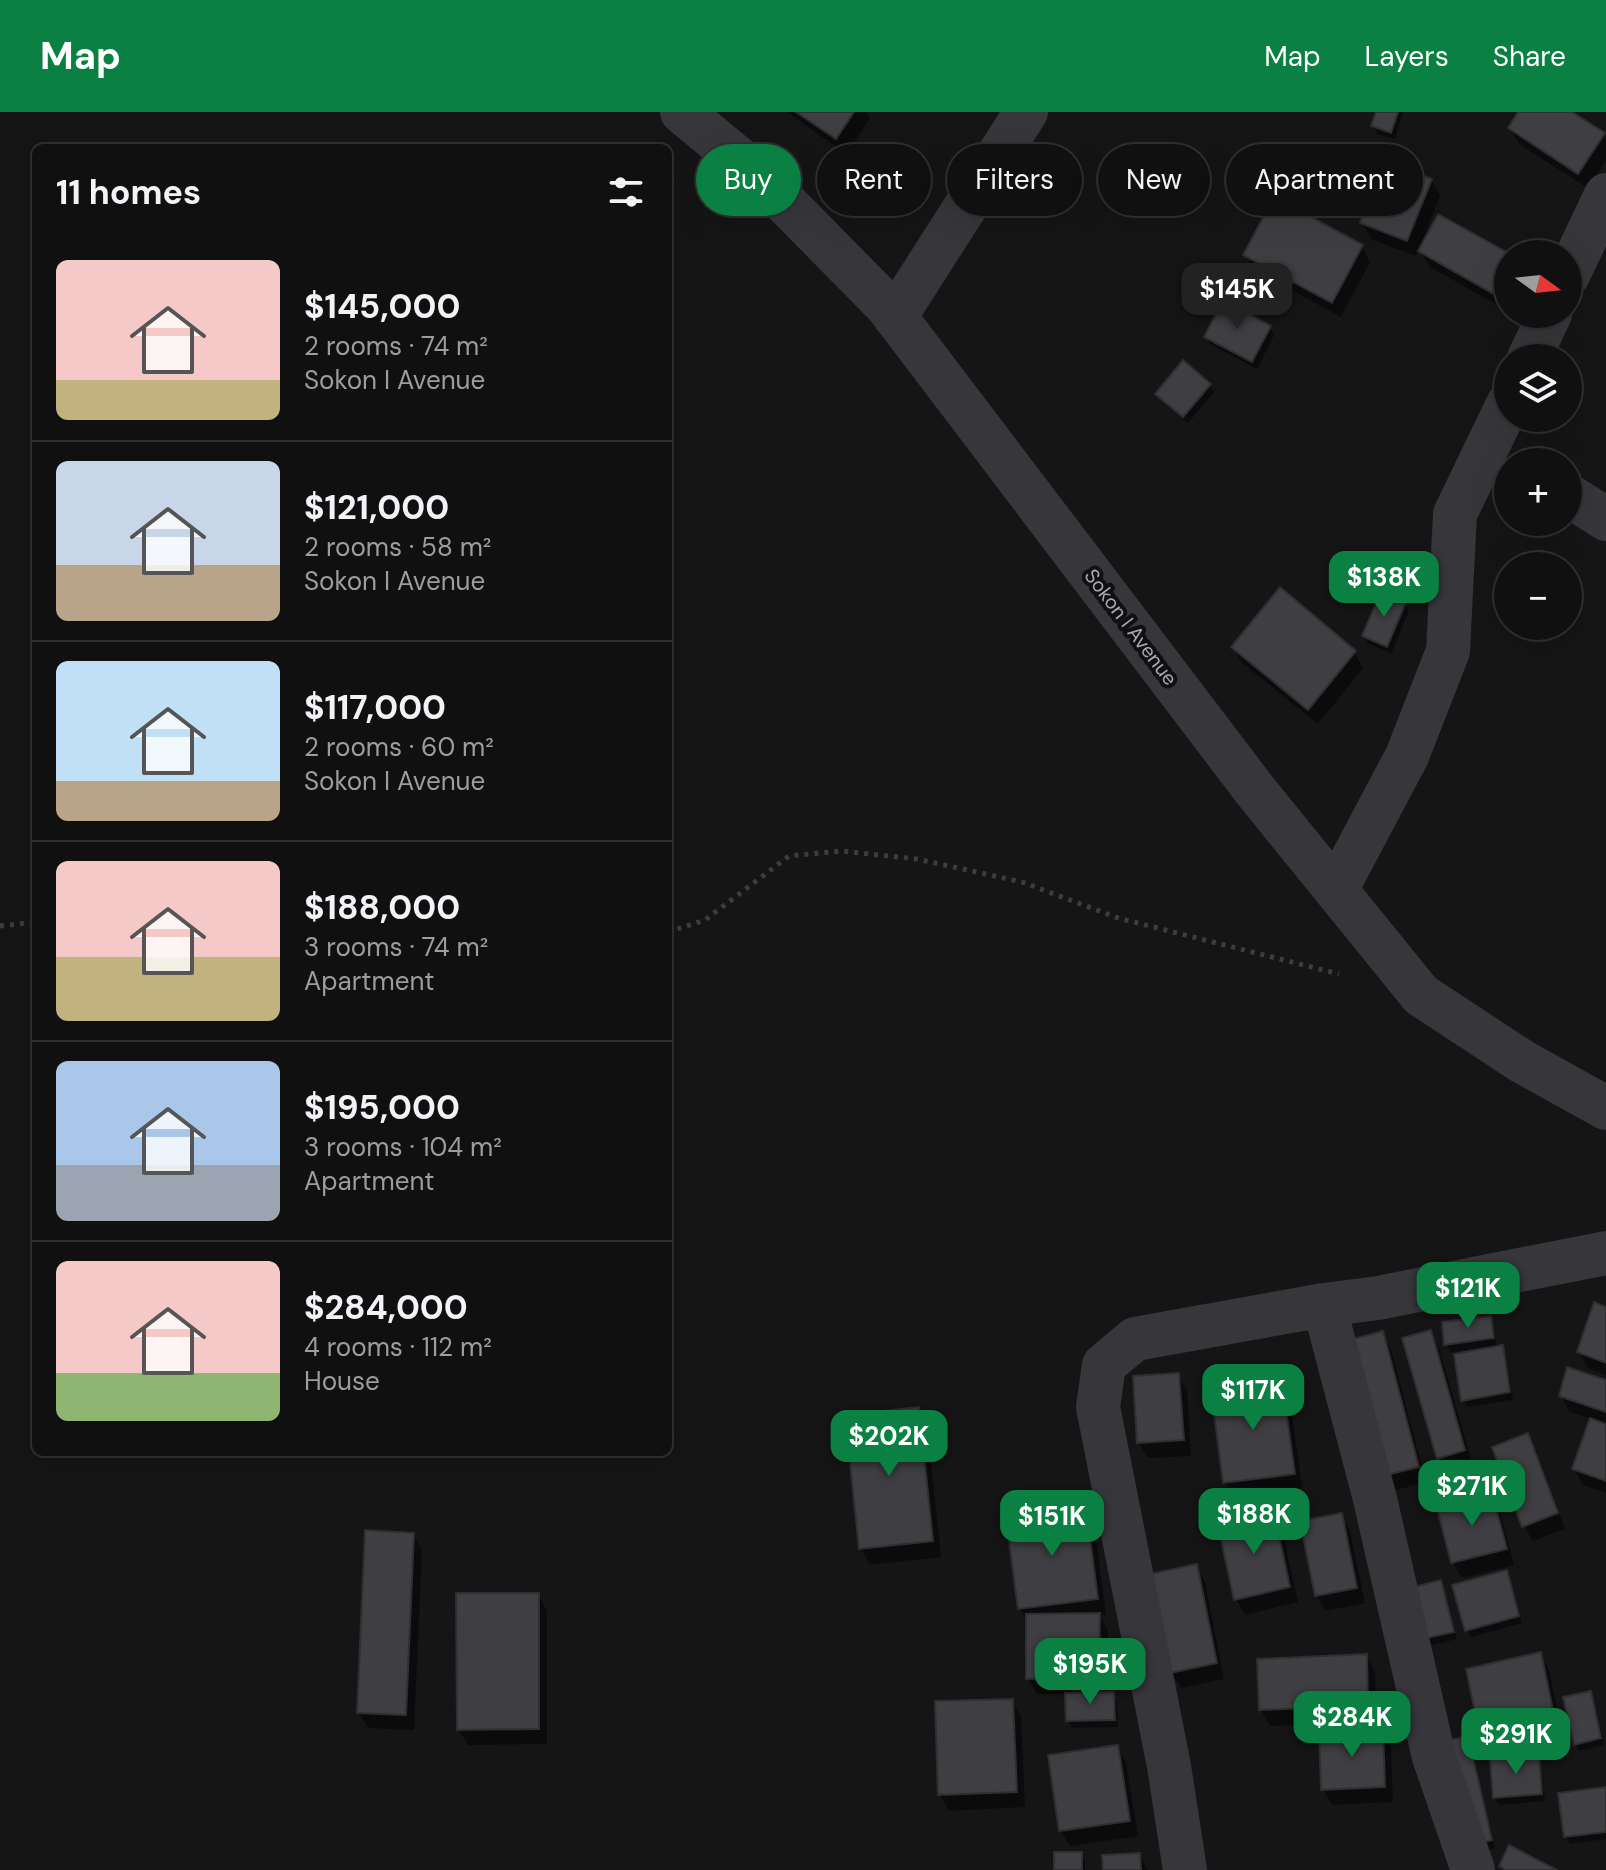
<!DOCTYPE html>
<meta charset="utf-8">
<style>
body{margin:0;font-family:"DM Sans",sans-serif;background:#191919;color:#f1f3f6;height:100vh;display:flex;flex-direction:column;font-size:30px;white-space:nowrap}
*{box-sizing:border-box;margin:0}
p{font-size:26px;color:#9c9d9f}
.icon{flex:none;width:44px;height:44px;fill:none;stroke:currentColor;stroke-width:2;stroke-linecap:round;stroke-linejoin:round}
.map{position:relative;flex:1;overflow:hidden}
.side{position:absolute;left:32px;top:32px;width:640px;height:1312px;display:flex;flex-direction:column;background:#101010;border-radius:12px;box-shadow:0 8px 32px #0002,0 0 0 2px #303030}
.side>*{flex:none}
.guide{position:absolute;left:696px;top:32px;width:760px;height:72px;display:flex;gap:16px}
.needle{width:52px;rotate:105deg}
.tools{position:absolute;left:1494px;top:128px;display:grid;gap:16px}
.tools a{display:grid;place-items:center;width:88px;height:88px;border-radius:50%;background:#101010;box-shadow:0 8px 32px #0002,0 0 0 2px #303030;font-size:40px}
.price{position:absolute;translate:-50% -68px;padding:0 18px;border-radius:16px;background:#0b8043;color:#fff;font-size:26px;line-height:52px;filter:drop-shadow(0 2px 4px #0008)}
.price::after{content:'';position:absolute;left:50%;top:48px;width:24px;height:18px;margin-left:-12px;background:inherit;clip-path:polygon(0 0,100% 0,50% 100%)}
.price.selected{background:#222;color:#fff}
ul{padding:0;list-style:none}
li{display:flex;align-items:center;gap:24px;height:200px;padding:0 24px}
li+li{border-top:2px solid #303030}
li span{display:grid;place-items:center;flex:none;width:224px;height:160px;border-radius:12px;color:#555}
li>.icon{margin-inline-start:auto}
span .icon{width:96px;height:96px;fill:#fffc;stroke-width:1}
li b{font-size:34px}
h2{display:flex;justify-content:space-between;align-items:center;height:96px;padding:0 24px;font-size:34px}
.pill{padding:0 28px;border-radius:36px;background:#101010;box-shadow:0 8px 32px #0002,0 0 0 2px #303030;font-size:28px;line-height:72px}
.pill.selected{background:#0b8043;color:#fff}
header{display:flex;align-items:center;gap:48px;box-sizing:border-box;height:112px;padding:0 40px;background:#0b8043;color:#fff}
header strong{font-size:38px}
nav{display:flex;gap:44px;margin-inline-start:auto;font-size:28px}
.map>svg:first-child{display:block}
.shadow{fill:#0007}
.building{fill:#3f3f43;stroke:#2f2f32;stroke-width:2}
.lines{fill:none;stroke-linecap:round;stroke-linejoin:round}
.path{stroke:#3c3d42;stroke-width:5;stroke-dasharray:4 6;stroke-linecap:butt}
.minor{stroke:#36363b;stroke-width:44}
.tertiary{stroke:#36363b;stroke-width:44}
.labels{text-anchor:middle;stroke-width:8;stroke-linejoin:round;paint-order:stroke}
.street-label{font-size:20px;fill:#a7aab6;stroke:#101011}
</style>
<header>
<strong>Map</strong>
<nav><a>Map</a><a>Layers</a><a>Share</a></nav>
</header>
<div class="map">
<svg width="1606" height="1758" viewBox="0 0 1606 1758">
<rect width="100%" height="100%" fill="#151516"/>
<path class="shadow" d="M 787,0 L 866,0 L 870,6 L 846,42 Z
M 1378,0 L 1403,0 L 1395,27 L 1378,22 L 1373,14 Z
M 1520,0 L 1568,0 L 1603,23 L 1606,28 L 1606,48 L 1588,76 L 1519,32 L 1510,16 Z
M 1431,68 L 1440,84 L 1421,132 L 1508,143 L 1508,182 L 1501,195 L 1430,155 L 1419,137 L 1416,144 L 1371,127 L 1362,111 Z
M 1361,134 L 1370,150 L 1341,205 L 1254,158 L 1245,143 Z
M 1270,216 L 1274,223 L 1257,257 L 1210,232 L 1206,225 Z
M 1209,273 L 1214,280 L 1188,311 L 1162,289 L 1158,282 Z
M 1405,492 L 1409,499 L 1391,542 L 1368,531 L 1364,524 Z
M 1233,535 L 1354,540 L 1363,556 L 1318,612 L 1242,551 Z
M 1606,1197 L 1606,1263 L 1588,1256 L 1579,1240 Z
M 1490,1206 L 1494,1214 L 1497,1237 L 1502,1236 L 1506,1243 L 1513,1288 L 1467,1295 L 1463,1288 L 1479,1236 L 1451,1240 L 1446,1232 Z
M 1430,1220 L 1439,1236 L 1473,1354 L 1448,1362 L 1439,1346 Z
M 1382,1221 L 1391,1237 L 1426,1370 L 1389,1380 Z
M 1177,1263 L 1187,1278 L 1191,1344 L 1148,1346 L 1139,1331 Z
M 1606,1270 L 1606,1381 L 1583,1373 L 1574,1357 L 1592,1307 L 1570,1300 L 1561,1284 Z
M 1281,1271 L 1290,1286 L 1302,1377 L 1234,1386 L 1225,1371 Z
M 918,1297 L 927,1313 L 941,1445 L 870,1453 L 861,1437 L 847,1305 Z
M 1527,1323 L 1536,1339 L 1565,1417 L 1533,1429 L 1524,1414 Z
M 1491,1384 L 1500,1400 L 1514,1453 L 1462,1466 L 1453,1451 L 1440,1398 Z
M 1085,1397 L 1094,1413 L 1106,1503 L 1099,1503 L 1108,1519 L 1107,1582 L 1113,1582 L 1117,1590 L 1118,1615 L 1072,1616 L 1068,1608 L 1067,1582 L 1037,1582 L 1028,1566 L 1028,1511 L 1020,1496 Z
M 1273,1403 L 1282,1418 L 1298,1490 L 1245,1503 L 1236,1487 Z
M 1341,1403 L 1350,1419 L 1365,1491 L 1326,1499 L 1316,1483 Z
M 413,1423 L 422,1438 L 414,1618 L 368,1616 L 359,1601 Z
M 1196,1455 L 1205,1470 L 1224,1567 L 1181,1576 L 1171,1560 Z
M 1506,1460 L 1522,1511 L 1471,1525 L 1467,1518 Z
M 1440,1470 L 1457,1527 L 1432,1533 L 1428,1526 Z
M 538,1483 L 547,1499 L 547,1632 L 468,1633 L 459,1618 Z
M 1540,1542 L 1549,1558 L 1567,1644 L 1540,1649 L 1545,1689 L 1499,1693 L 1495,1686 L 1493,1655 L 1486,1643 L 1468,1558 Z
M 1366,1544 L 1375,1560 L 1376,1609 L 1270,1614 L 1261,1598 Z
M 1590,1581 L 1594,1588 L 1604,1633 L 1580,1639 L 1576,1632 Z
M 1012,1589 L 1021,1604 L 1025,1695 L 949,1699 L 940,1683 Z
M 1382,1618 L 1391,1634 L 1393,1690 L 1332,1693 L 1323,1677 Z
M 1467,1626 L 1471,1633 L 1495,1736 L 1476,1741 Z
M 1117,1635 L 1126,1651 L 1138,1724 L 1070,1734 L 1061,1719 Z
M 1606,1677 L 1606,1727 L 1570,1732 L 1566,1724 Z
M 1081,1742 L 1085,1749 L 1085,1758 L 1056,1758 Z
M 1139,1743 L 1148,1758 L 1105,1758 Z"/>
<path class="building" d="M 796,0 L 854,0 L 836,27 Z
M 1376,0 L 1398,0 L 1391,21 L 1371,14 Z
M 1518,0 L 1572,0 L 1605,21 L 1578,62 L 1508,16 Z
M 1384,48 L 1432,67 L 1407,129 L 1360,111 Z
M 1274,85 L 1363,133 L 1332,191 L 1243,143 Z
M 1438,102 L 1510,142 L 1508,142 L 1508,150 L 1492,181 L 1418,139 Z
M 1223,188 L 1271,214 L 1252,250 L 1204,225 Z
M 1183,248 L 1211,272 L 1183,305 L 1155,282 Z
M 1280,475 L 1356,539 L 1308,598 L 1231,535 Z
M 1381,479 L 1406,490 L 1387,535 L 1362,524 Z
M 1594,1190 L 1606,1195 L 1606,1251 L 1577,1240 Z
M 1491,1204 L 1494,1226 L 1444,1233 L 1442,1210 Z
M 1431,1218 L 1465,1338 L 1437,1347 L 1402,1226 Z
M 1383,1219 L 1419,1355 L 1378,1365 L 1342,1230 Z
M 1503,1233 L 1510,1280 L 1461,1289 L 1454,1242 Z
M 1567,1255 L 1606,1268 L 1606,1300 L 1559,1284 Z
M 1179,1261 L 1184,1328 L 1137,1331 L 1133,1264 Z
M 1282,1269 L 1295,1362 L 1223,1371 L 1211,1278 Z
M 919,1295 L 933,1429 L 859,1437 L 845,1303 Z
M 1590,1306 L 1606,1312 L 1606,1369 L 1572,1357 Z
M 1528,1321 L 1558,1401 L 1522,1415 L 1492,1335 Z
M 1492,1381 L 1507,1437 L 1451,1451 L 1437,1396 Z
M 1086,1395 L 1098,1487 L 1018,1497 L 1006,1406 Z
M 1274,1400 L 1290,1475 L 1234,1488 L 1218,1413 Z
M 1342,1401 L 1357,1476 L 1315,1484 L 1300,1409 Z
M 365,1418 L 414,1421 L 406,1603 L 357,1601 Z
M 1197,1452 L 1217,1551 L 1170,1561 L 1150,1462 Z
M 1507,1458 L 1519,1504 L 1465,1519 L 1452,1473 Z
M 1441,1468 L 1454,1520 L 1426,1526 L 1414,1475 Z
M 456,1481 L 539,1481 L 539,1617 L 457,1618 Z
M 1100,1501 L 1099,1566 L 1026,1567 L 1026,1502 Z
M 1541,1540 L 1559,1628 L 1484,1643 L 1466,1557 Z
M 1367,1542 L 1368,1594 L 1259,1598 L 1257,1547 Z
M 1591,1579 L 1601,1626 L 1574,1633 L 1563,1585 Z
M 1114,1580 L 1115,1608 L 1066,1609 L 1065,1581 Z
M 1013,1587 L 1017,1680 L 938,1683 L 935,1589 Z
M 1383,1616 L 1385,1675 L 1321,1678 L 1319,1619 Z
M 1468,1624 L 1492,1728 L 1470,1734 L 1446,1629 Z
M 1118,1633 L 1130,1709 L 1059,1719 L 1048,1643 Z
M 1539,1643 L 1542,1682 L 1493,1686 L 1490,1647 Z
M 1606,1675 L 1606,1720 L 1564,1725 L 1558,1681 Z
M 1509,1733 L 1557,1758 L 1506,1758 L 1499,1754 Z
M 1054,1740 L 1082,1740 L 1082,1758 L 1054,1758 Z
M 1140,1741 L 1141,1758 L 1103,1758 L 1102,1743 Z"/>
<g class="lines">
<path class="path" d="M 0,814 L 36,810
M 668,820 L 705,808 L 789,744 L 841,739 L 917,747 L 1022,770 L 1118,806 L 1339,862"/>
<path class="minor" d="M 1568,163 L 1606,83
M 895,205 L 1026,0
M 1529,246 L 1550,202
M 1568,383 L 1606,407
M 1336,778 L 1407,644 L 1448,539 L 1455,402 L 1508,292
M 1324,1193 L 1375,1387 L 1434,1645 L 1473,1758
M 1185,1758 L 1169,1654 L 1098,1295 L 1104,1253 L 1135,1227 L 1324,1193 L 1378,1186 L 1606,1141"/>
<path class="tertiary" d="M 682,0 L 757,62 L 887,194 L 1254,677 L 1421,883 L 1523,950 L 1606,996"/>
</g>
<g class="labels">
<g class="street-label">
<text transform="translate(1131 515) rotate(53)" y="7">Sokon I Avenue</text>
</g>
</g>
</svg>
<div class="tools">
<a><svg class="needle" viewBox="-14 -14 28 28"><path d="M0-13l5 13h-10z" fill="#e53935"/><path d="M0 13l5-13h-10z" fill="#9c9d9f"/></svg></a>
<a><svg class="icon" aria-label="layers" viewBox="0 0 24 24"><path d="M12 4l9 5-9 5-9-5zM3 14l9 5 9-5"/></svg></a>
<a>+</a>
<a>−</a>
</div>
<b class="price selected" style="left:1237px;top:219px">$145K</b>
<b class="price" style="left:1384px;top:507px">$138K</b>
<b class="price" style="left:1468px;top:1218px">$121K</b>
<b class="price" style="left:1253px;top:1320px">$117K</b>
<b class="price" style="left:889px;top:1366px">$202K</b>
<b class="price" style="left:1472px;top:1416px">$271K</b>
<b class="price" style="left:1254px;top:1444px">$188K</b>
<b class="price" style="left:1052px;top:1446px">$151K</b>
<b class="price" style="left:1090px;top:1594px">$195K</b>
<b class="price" style="left:1352px;top:1647px">$284K</b>
<b class="price" style="left:1516px;top:1664px">$291K</b>
<div class="guide">
<a class="pill selected">Buy</a>
<a class="pill">Rent</a>
<a class="pill">Filters</a>
<a class="pill">New</a>
<a class="pill">Apartment</a>
</div>
<section class="side">
<h2>11 homes<svg class="icon" aria-label="filters" viewBox="0 0 24 24"><path d="M4 7h16M4 17h16"/><circle cx="9" cy="7" r="2"/><circle cx="15" cy="17" r="2"/></svg></h2>
<ul>
<li><span style="background:linear-gradient(#f6c9c9 75%,#c2b280 0)"><svg class="icon" aria-label="home" viewBox="0 0 24 24"><path d="M3 11l9-7 9 7M6 9v11h12V9"/></svg></span><div><b>$145,000</b><p>2 rooms · 74 m²</p><p>Sokon I Avenue</p></div></li>
<li><span style="background:linear-gradient(#c9d6e8 65%,#b9a48a 0)"><svg class="icon" aria-label="home" viewBox="0 0 24 24"><path d="M3 11l9-7 9 7M6 9v11h12V9"/></svg></span><div><b>$121,000</b><p>2 rooms · 58 m²</p><p>Sokon I Avenue</p></div></li>
<li><span style="background:linear-gradient(#bfe0f5 75%,#b9a48a 0)"><svg class="icon" aria-label="home" viewBox="0 0 24 24"><path d="M3 11l9-7 9 7M6 9v11h12V9"/></svg></span><div><b>$117,000</b><p>2 rooms · 60 m²</p><p>Sokon I Avenue</p></div></li>
<li><span style="background:linear-gradient(#f6c9c9 60%,#c2b280 0)"><svg class="icon" aria-label="home" viewBox="0 0 24 24"><path d="M3 11l9-7 9 7M6 9v11h12V9"/></svg></span><div><b>$188,000</b><p>3 rooms · 74 m²</p><p>Apartment</p></div></li>
<li><span style="background:linear-gradient(#a9c7e8 65%,#9aa5b1 0)"><svg class="icon" aria-label="home" viewBox="0 0 24 24"><path d="M3 11l9-7 9 7M6 9v11h12V9"/></svg></span><div><b>$195,000</b><p>3 rooms · 104 m²</p><p>Apartment</p></div></li>
<li><span style="background:linear-gradient(#f6c9c9 70%,#8fb573 0)"><svg class="icon" aria-label="home" viewBox="0 0 24 24"><path d="M3 11l9-7 9 7M6 9v11h12V9"/></svg></span><div><b>$284,000</b><p>4 rooms · 112 m²</p><p>House</p></div></li>
</ul>
</section>
</div>
